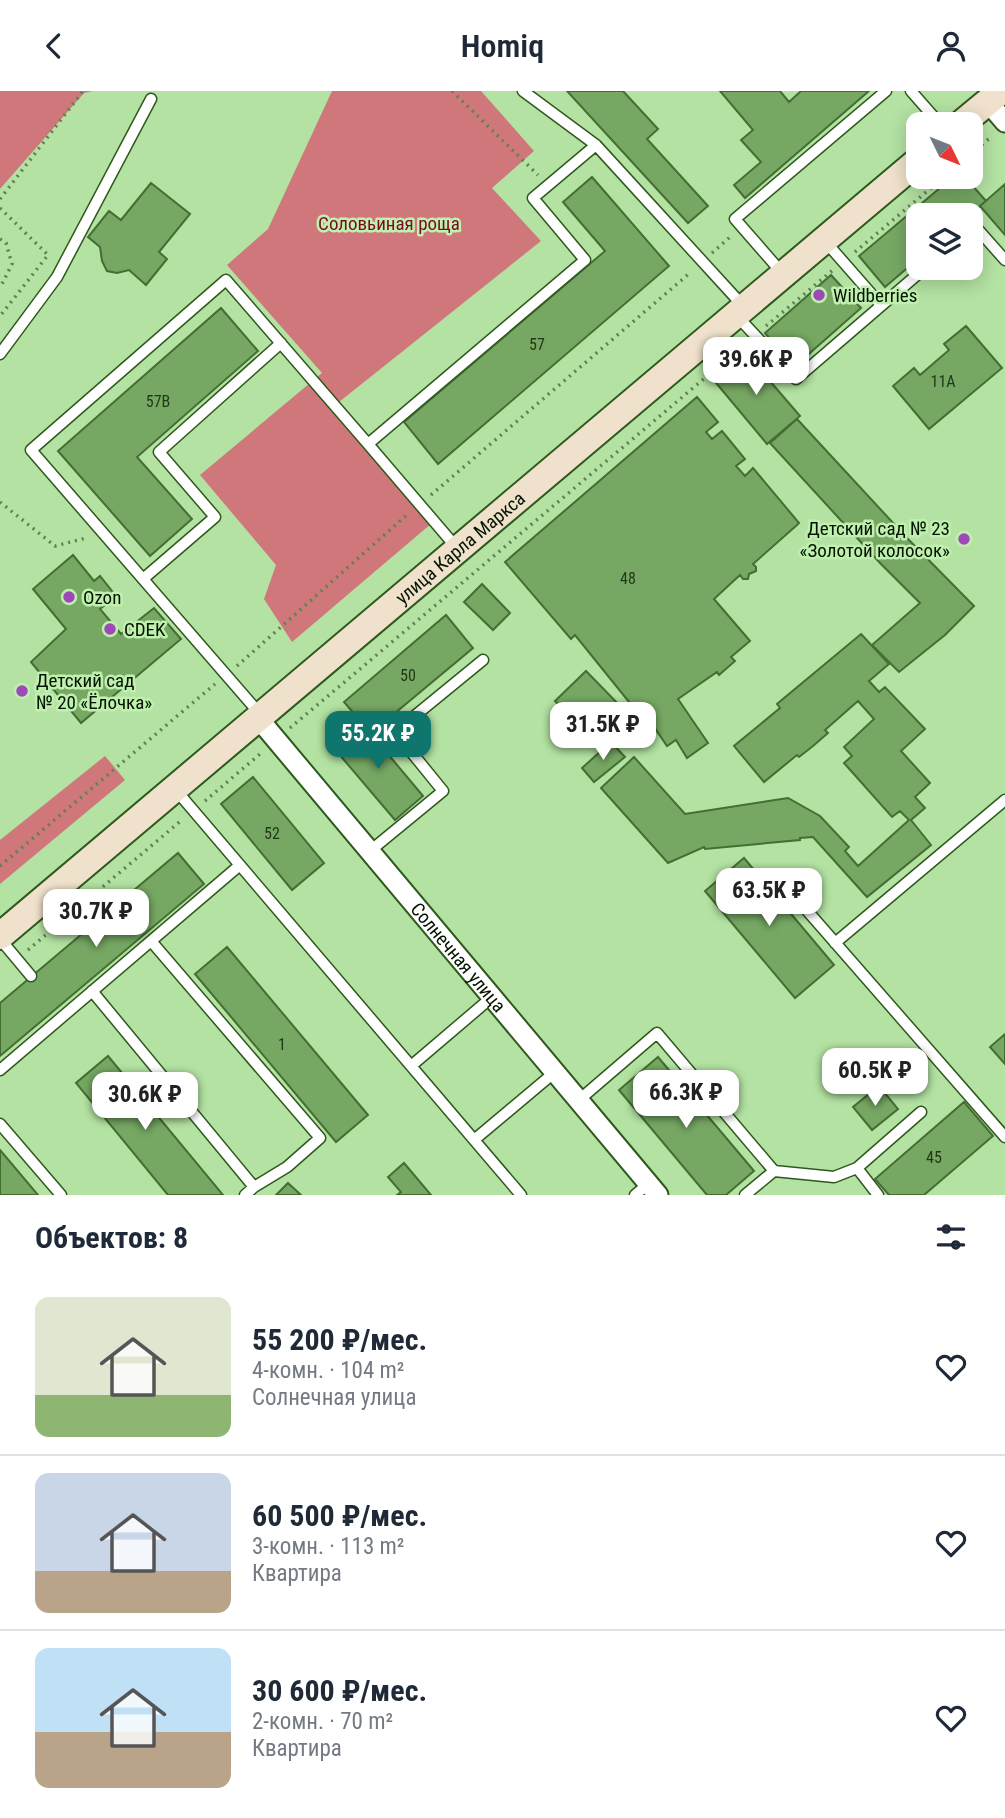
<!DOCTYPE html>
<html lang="ru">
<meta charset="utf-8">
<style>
body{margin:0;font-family:"Roboto Condensed",sans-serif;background:#f6f6f7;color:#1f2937;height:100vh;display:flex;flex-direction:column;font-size:26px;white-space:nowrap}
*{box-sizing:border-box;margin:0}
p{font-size:23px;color:#747a83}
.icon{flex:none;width:38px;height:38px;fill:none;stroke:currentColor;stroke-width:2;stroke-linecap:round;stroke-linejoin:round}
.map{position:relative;height:1104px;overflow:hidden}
.sheet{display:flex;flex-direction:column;background:#fff;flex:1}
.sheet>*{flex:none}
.needle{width:46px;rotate:133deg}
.tools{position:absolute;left:906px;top:21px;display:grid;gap:14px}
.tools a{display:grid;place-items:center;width:77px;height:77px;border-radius:14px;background:#fff;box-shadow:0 4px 18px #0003;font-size:35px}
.price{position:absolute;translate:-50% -60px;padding:0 16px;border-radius:14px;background:#fff;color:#222;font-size:23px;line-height:46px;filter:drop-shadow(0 2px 4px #0008)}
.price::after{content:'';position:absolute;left:50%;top:42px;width:21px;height:16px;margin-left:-10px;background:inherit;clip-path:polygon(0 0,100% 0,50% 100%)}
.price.current{background:#0f766e;color:#fff}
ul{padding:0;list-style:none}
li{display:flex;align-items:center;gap:21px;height:175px;padding:0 35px}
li+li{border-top:2px solid #e0e1e3}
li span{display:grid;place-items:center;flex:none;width:196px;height:140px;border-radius:14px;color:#555}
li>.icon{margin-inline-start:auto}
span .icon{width:84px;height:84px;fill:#fffc;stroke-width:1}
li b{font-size:30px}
h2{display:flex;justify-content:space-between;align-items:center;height:84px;padding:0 35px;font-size:30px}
header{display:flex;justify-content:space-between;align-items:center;height:91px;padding:0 35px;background:#fff;font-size:32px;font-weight:600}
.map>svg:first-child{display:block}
.forest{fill:#d0777c}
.building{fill:#76a863;stroke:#446e33;stroke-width:2}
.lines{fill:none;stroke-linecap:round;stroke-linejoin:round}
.lane-casing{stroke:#2f581d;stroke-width:13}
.street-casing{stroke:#2f581d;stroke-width:23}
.secondary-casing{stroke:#2f581d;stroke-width:30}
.path{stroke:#5f7f54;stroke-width:3.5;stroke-dasharray:2 5;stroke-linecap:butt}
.lane{stroke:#fff;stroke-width:10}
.street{stroke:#fff;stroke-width:19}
.secondary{stroke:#efe1cb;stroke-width:26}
.poi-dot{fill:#9d49b7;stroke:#c0f0af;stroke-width:2.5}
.labels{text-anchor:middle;stroke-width:5;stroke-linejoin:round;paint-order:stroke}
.number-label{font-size:16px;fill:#20391a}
.park-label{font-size:19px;fill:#790a23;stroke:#c0f0af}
.poi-label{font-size:19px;fill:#041401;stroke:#c0f0af;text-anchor:start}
.street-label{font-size:19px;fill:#041401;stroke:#c0f0af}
</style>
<header><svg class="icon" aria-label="back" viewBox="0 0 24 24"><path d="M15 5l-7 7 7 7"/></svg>Homiq<svg class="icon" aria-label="person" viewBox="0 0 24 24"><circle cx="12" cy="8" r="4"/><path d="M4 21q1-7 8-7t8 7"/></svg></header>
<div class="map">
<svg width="1005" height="1104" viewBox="0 0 1005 1104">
<rect width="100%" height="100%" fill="#b3e2a2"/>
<path class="forest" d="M 0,0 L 93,0 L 84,2 L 0,98 Z
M 332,0 L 481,0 L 534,60 L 492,97 L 541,150 L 334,315 L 432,432 L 292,551 L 264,508 L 276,474 L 200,384 L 322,282 L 227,174 L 268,138 Z
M 105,665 L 125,689 L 0,793 L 0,749 Z"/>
<path class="building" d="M 567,0 L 623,0 L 658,38 L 647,48 L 708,115 L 688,132 Z
M 720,0 L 780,0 L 789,11 L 801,0 L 869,0 L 745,107 L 734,94 L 761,71 L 741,49 L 753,39 Z
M 592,86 L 669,175 L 438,373 L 404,331 L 605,160 L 563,111 Z
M 953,86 L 965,86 L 986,110 L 969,124 L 919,124 L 919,167 L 885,196 L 859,165 Z
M 151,92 L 190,123 L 159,161 L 167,168 L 146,194 L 129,179 L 117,182 L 107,180 L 102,170 L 100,156 L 88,146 L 109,120 L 121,129 Z
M 1005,93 L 1005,144 L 980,115 Z
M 831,184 L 861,217 L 794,276 L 765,242 Z
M 221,217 L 258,260 L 137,366 L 192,428 L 150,465 L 58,360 Z
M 966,235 L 1002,277 L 929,338 L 893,295 L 914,277 L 920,284 L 949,259 L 944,253 Z
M 744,260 L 800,325 L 767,353 L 712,287 Z
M 697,306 L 718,331 L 706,341 L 712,348 L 722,340 L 745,368 L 736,375 L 745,385 L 753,377 L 799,432 L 797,434 L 753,473 L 756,476 L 756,480 L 749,483 L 748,488 L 743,488 L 740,484 L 714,508 L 750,550 L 731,566 L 735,570 L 719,584 L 717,581 L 678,608 L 708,652 L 687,667 L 676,649 L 667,655 L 646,624 L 642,627 L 575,544 L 571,548 L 505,471 Z
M 797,328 L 907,447 L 974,515 L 945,544 L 899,581 L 872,554 L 920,512 L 880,472 L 770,352 Z
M 73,464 L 94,490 L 100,485 L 116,505 L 100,518 L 121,543 L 154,517 L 181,548 L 81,632 L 31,571 L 66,538 L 33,498 Z
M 482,493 L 510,522 L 493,539 L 464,511 Z
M 446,524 L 473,557 L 371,642 L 344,611 Z
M 861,543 L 889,573 L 869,590 L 879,601 L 885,596 L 925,638 L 901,660 L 930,692 L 915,706 L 925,717 L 911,729 L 931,754 L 867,806 L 813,746 L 800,747 L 800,749 L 705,758 L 704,756 L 668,772 L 601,697 L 634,666 L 685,723 L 788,707 L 820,725 L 849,756 L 845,760 L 858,775 L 909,729 L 900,720 L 892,726 L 844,672 L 852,665 L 844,656 L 874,628 L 858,610 L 825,639 L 828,642 L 813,655 L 799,666 L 797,664 L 764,691 L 734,655 L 780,617 L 777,613 Z
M 586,580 L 627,622 L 596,652 L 555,610 Z
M 362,632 L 423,705 L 395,729 L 333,656 Z
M 611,651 L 625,666 L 594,691 L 582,677 Z
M 253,686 L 324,772 L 292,799 L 221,713 Z
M 178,762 L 204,793 L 0,965 L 0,912 Z
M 744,767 L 834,874 L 795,907 L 705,800 Z
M 227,856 L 368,1024 L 336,1051 L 195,883 Z
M 1005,943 L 1005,973 L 990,956 Z
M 108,965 L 223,1104 L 168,1104 L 76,992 Z
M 658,966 L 754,1080 L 726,1104 L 707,1104 L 619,999 Z
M 879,995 L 898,1018 L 872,1039 L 853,1016 Z
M 964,1011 L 993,1045 L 924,1104 L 889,1104 L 875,1088 Z
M 0,1059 L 38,1104 L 0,1104 Z
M 404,1072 L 431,1104 L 397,1104 L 401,1101 L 388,1086 Z
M 288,1092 L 301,1104 L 276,1104 Z"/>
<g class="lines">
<defs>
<path id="lane" d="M 523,0 L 596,54 L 744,216
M 911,0 L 940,33
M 971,137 L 974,134 L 1005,169
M 824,149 L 881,214
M 783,183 L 735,128 L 886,0
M 736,224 L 796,288 L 925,177
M 0,263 L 57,186 L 151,8
M 456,456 L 368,353 L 585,169 L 533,107 L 596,54
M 143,488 L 215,426 L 159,361 L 281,252
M 260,623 L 31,359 L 226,189 L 368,353
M 175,698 L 521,1104
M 370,760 L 443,700 L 395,641 L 483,569
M 776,784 L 1005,1046
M 0,848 L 31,885
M 151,850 L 320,1047 L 287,1076 L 254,1096 L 245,1104
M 835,852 L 1005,709
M 92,900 L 254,1096
M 411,975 L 492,906
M 0,979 L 240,774
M 579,1009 L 657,942 L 774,1080 L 745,1104
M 0,1033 L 61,1104
M 474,1049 L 555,981
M 857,1077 L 878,1104
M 774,1080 L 834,1086 L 857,1077 L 921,1021
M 635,1104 L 648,1093"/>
<g id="street">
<path d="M 988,11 L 1005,31"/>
<path id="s1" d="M 258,627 L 658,1104"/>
</g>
<g id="secondary">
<path d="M 961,33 L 1001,0"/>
<path id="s2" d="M 0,845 L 919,69"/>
</g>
</defs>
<use href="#lane" class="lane-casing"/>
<use href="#street" class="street-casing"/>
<use href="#secondary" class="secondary-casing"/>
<path class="path" d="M 452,0 L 538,84
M 971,63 L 991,46
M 0,108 L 83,0
M 0,117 L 48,164 L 0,225
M 0,148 L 6,152 L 12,173 L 0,197
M 855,161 L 944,86
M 712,162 L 730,146
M 766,235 L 833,179
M 431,404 L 691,181
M 0,411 L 55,455 L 86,447
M 237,575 L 409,422
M 290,637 L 744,254
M 205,710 L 260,663
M 0,775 L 215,593
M 28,859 L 183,728"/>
<use href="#lane" class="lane"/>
<use href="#street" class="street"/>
<use href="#secondary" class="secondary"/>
</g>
<g class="poi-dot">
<circle cx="819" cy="204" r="7"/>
<circle cx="964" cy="448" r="7"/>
<circle cx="69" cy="506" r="7"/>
<circle cx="110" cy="538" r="7"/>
<circle cx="22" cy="600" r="7"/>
</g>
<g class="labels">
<g class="number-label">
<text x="537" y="259">57</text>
<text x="943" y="296">11А</text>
<text x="158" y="316">57В</text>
<text x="628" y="493">48</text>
<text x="408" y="590">50</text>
<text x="272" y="748">52</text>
<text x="282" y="959">1</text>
<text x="934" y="1072">45</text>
</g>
<g class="park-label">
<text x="389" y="139">Соловьиная роща</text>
</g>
<g class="poi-label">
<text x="833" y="211">Wildberries</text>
<text x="950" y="444" text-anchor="end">Детский сад № 23<tspan x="950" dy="22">«Золотой колосок»</tspan></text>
<text x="83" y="513">Ozon</text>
<text x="124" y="545">CDEK</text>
<text x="36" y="596">Детский сад<tspan x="36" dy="22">№ 20 «Ёлочка»</tspan></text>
</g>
<g class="street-label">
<text dy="7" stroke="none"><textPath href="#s2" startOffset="602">улица Карла Маркса</textPath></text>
<text dy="7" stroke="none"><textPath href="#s1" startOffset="312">Солнечная улица</textPath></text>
</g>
</g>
</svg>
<div class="tools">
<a><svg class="needle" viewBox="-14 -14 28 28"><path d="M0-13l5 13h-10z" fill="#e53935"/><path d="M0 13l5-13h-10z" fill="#747a83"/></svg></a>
<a><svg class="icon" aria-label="layers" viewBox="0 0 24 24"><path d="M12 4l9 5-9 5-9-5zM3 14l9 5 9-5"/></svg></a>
</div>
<b class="price" style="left:756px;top:306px">39.6K ₽</b>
<b class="price" style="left:603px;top:671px">31.5K ₽</b>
<b class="price current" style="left:378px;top:680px">55.2K ₽</b>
<b class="price" style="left:769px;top:837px">63.5K ₽</b>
<b class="price" style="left:96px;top:858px">30.7K ₽</b>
<b class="price" style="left:875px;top:1017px">60.5K ₽</b>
<b class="price" style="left:686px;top:1039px">66.3K ₽</b>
<b class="price" style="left:145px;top:1041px">30.6K ₽</b>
</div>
<section class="sheet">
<h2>Объектов: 8<svg class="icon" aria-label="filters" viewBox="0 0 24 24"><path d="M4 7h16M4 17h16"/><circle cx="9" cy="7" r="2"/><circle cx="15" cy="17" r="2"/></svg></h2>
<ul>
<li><span style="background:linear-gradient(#dfe7d0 70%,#8fb573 0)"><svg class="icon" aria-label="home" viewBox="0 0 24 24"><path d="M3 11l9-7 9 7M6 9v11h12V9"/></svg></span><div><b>55 200 ₽/мес.</b><p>4-комн. · 104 m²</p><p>Солнечная улица</p></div><svg class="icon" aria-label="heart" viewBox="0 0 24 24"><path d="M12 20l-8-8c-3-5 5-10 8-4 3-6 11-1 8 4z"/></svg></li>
<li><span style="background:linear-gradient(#c9d6e8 70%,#b9a48a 0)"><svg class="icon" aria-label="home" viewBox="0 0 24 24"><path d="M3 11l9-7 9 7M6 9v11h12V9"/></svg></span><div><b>60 500 ₽/мес.</b><p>3-комн. · 113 m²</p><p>Квартира</p></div><svg class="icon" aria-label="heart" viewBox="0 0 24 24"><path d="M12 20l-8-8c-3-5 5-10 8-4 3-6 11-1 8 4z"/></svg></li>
<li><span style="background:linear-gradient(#bfe0f5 60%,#b9a48a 0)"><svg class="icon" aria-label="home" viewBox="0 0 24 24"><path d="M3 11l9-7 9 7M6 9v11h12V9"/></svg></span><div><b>30 600 ₽/мес.</b><p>2-комн. · 70 m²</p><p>Квартира</p></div><svg class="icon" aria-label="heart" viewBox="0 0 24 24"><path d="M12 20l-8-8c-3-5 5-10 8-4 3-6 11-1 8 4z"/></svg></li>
</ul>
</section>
